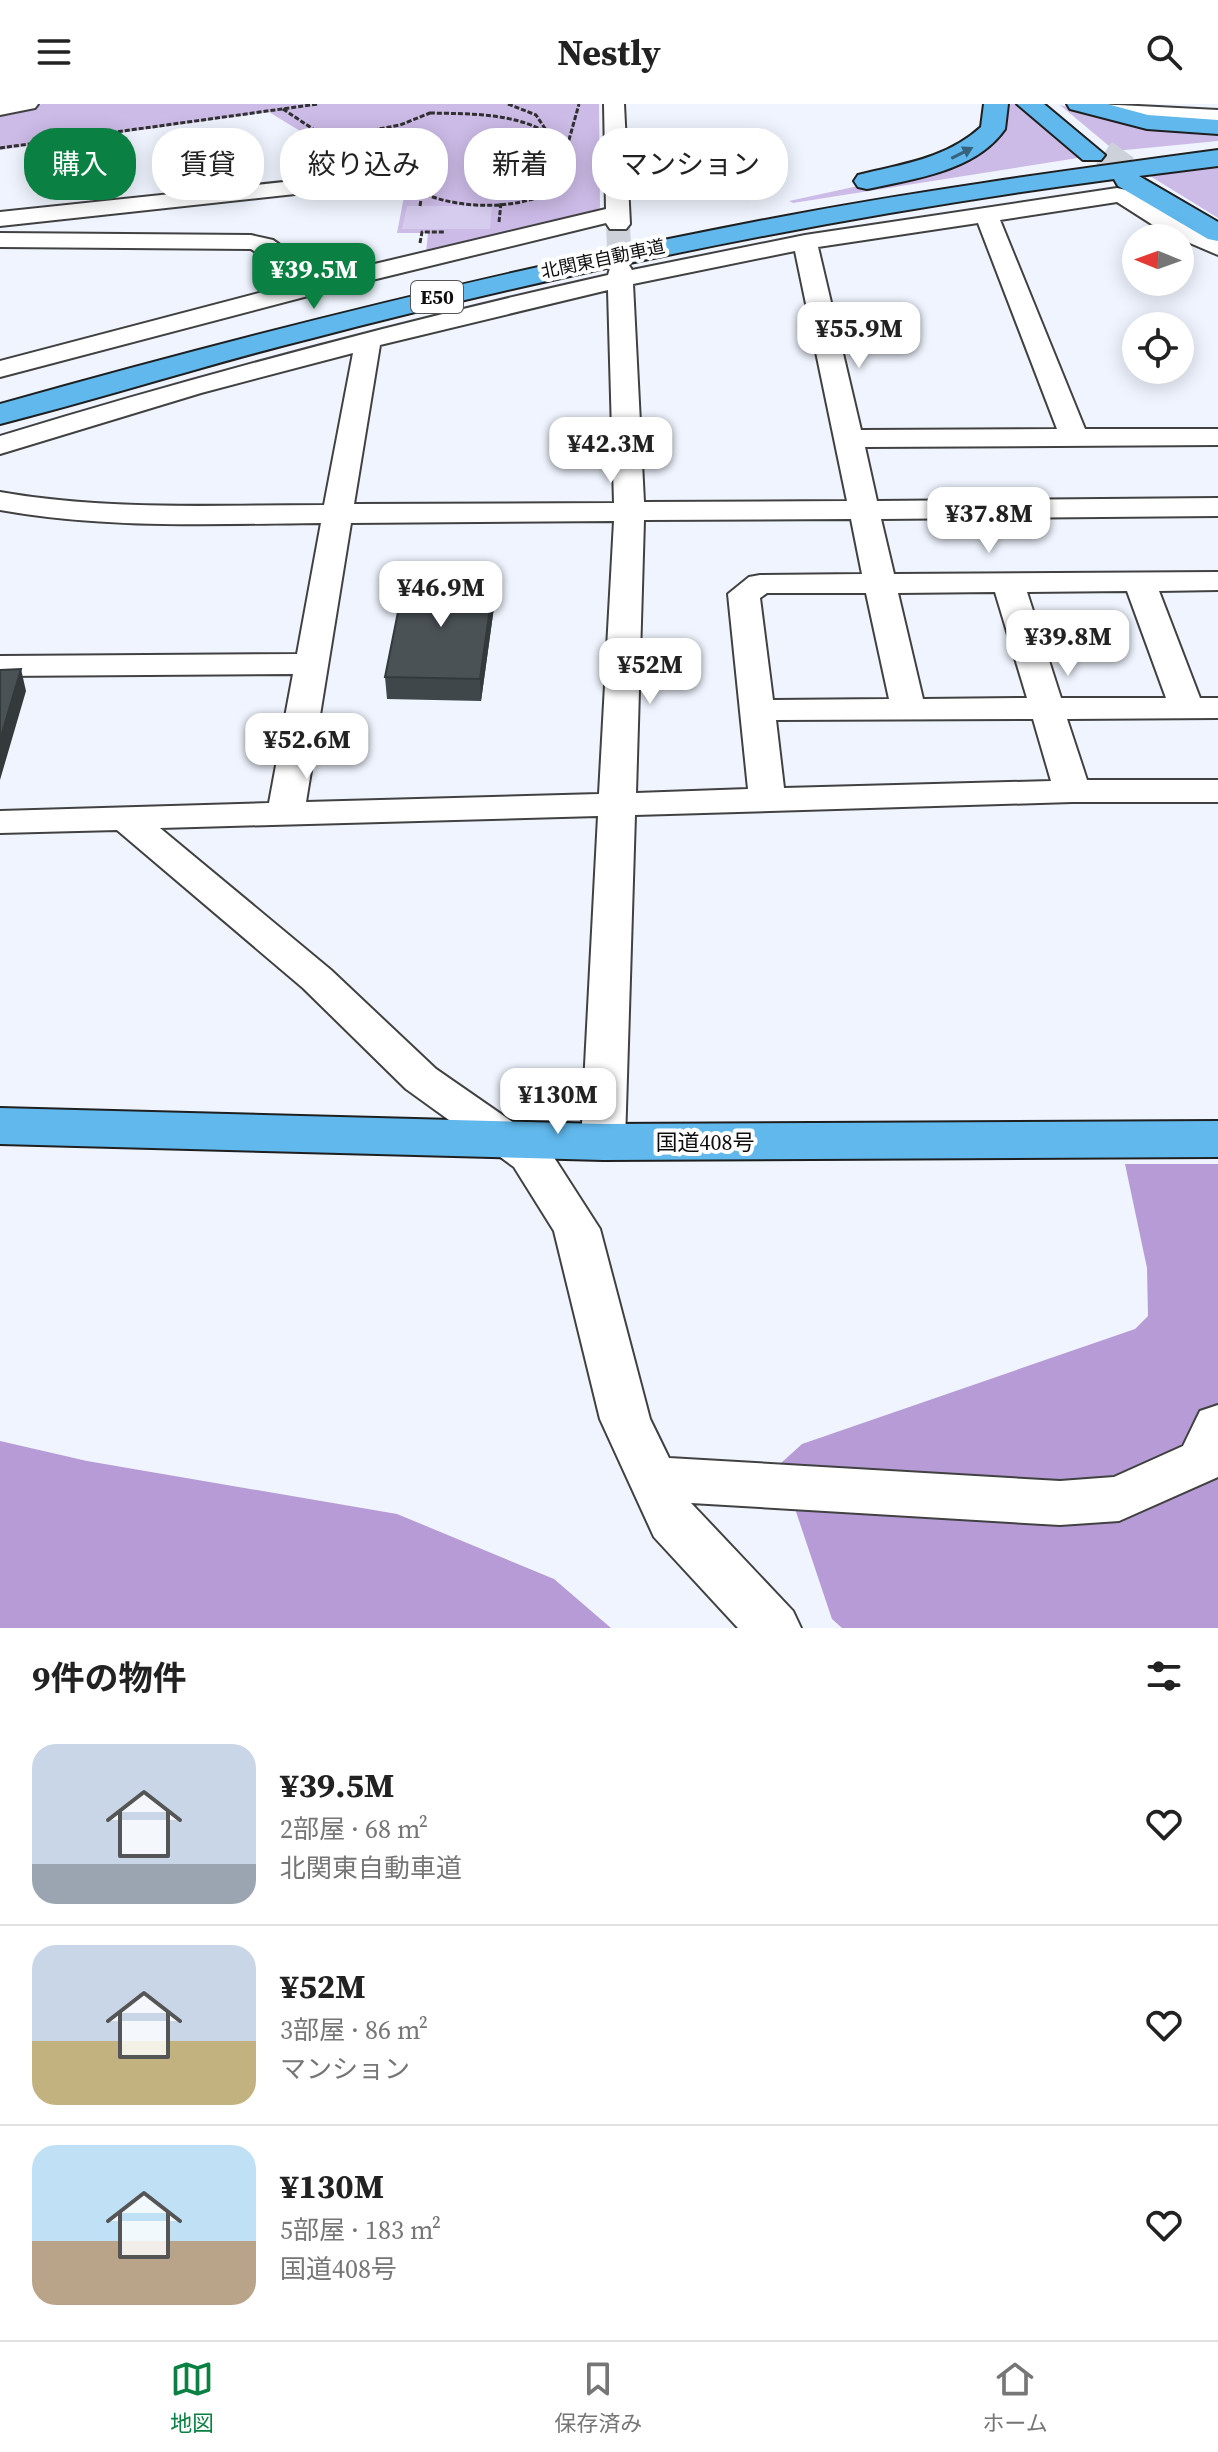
<!DOCTYPE html>
<html lang="ja">
<meta charset="utf-8">
<style>
body{margin:0;font-family:"Source Serif 4","Noto Sans JP",serif;background:#f6f6f6;color:#222;height:100vh;display:flex;flex-direction:column;font-size:30px;white-space:nowrap}
*{box-sizing:border-box;margin:0}
p{font-size:26px;color:#767676}
.icon{flex:none;width:44px;height:44px;fill:none;stroke:currentColor;stroke-width:2;stroke-linecap:round;stroke-linejoin:round}
.map{position:relative;height:1524px;overflow:hidden}
.panel{display:flex;flex-direction:column;background:#fff;flex:1}
.panel>*{flex:none}
.banner{position:absolute;left:24px;top:24px;width:800px;height:72px;display:flex;gap:16px}
.needle{width:52px;rotate:271deg}
.buttons{position:absolute;left:1122px;top:120px;display:grid;gap:16px}
.buttons a{display:grid;place-items:center;width:72px;height:72px;border-radius:50%;background:#fff;box-shadow:0 4px 20px #0003;font-size:40px}
.price{position:absolute;translate:-50% -68px;padding:0 18px;border-radius:16px;background:#fff;color:#222;font-size:26px;line-height:52px;filter:drop-shadow(0 2px 4px #0008)}
.price::after{content:'';position:absolute;left:50%;top:48px;width:24px;height:18px;margin-left:-12px;background:inherit;clip-path:polygon(0 0,100% 0,50% 100%)}
.price.current{background:#0b8043;color:#fff}
ul{padding:0;list-style:none}
li{display:flex;align-items:center;gap:24px;height:200px;padding:0 32px}
li+li{border-top:2px solid #e0e0e0}
li span{display:grid;place-items:center;flex:none;width:224px;height:160px;border-radius:24px;color:#555}
li>.icon{margin-inline-start:auto}
span .icon{width:96px;height:96px;fill:#fffc;stroke-width:1}
li b{font-size:34px}
h2{display:flex;justify-content:space-between;align-items:center;height:96px;padding:0 32px;font-size:34px}
.pill{padding:0 28px;border-radius:32px;background:#fff;box-shadow:0 4px 20px #0003;font-size:28px;line-height:72px}
.pill.current{background:#0b8043;color:#fff}
header{display:flex;justify-content:space-between;align-items:center;height:104px;padding:0 32px;background:#fff;font-size:36px;font-weight:700}
.tab-bar{display:flex;justify-content:space-around;align-items:center;height:112px;border-top:2px solid #e0e0e0;background:#fff;font-size:22px;color:#767676}
.tab-bar a{display:grid;justify-items:center;gap:4px}
.tab-bar .current{color:#0b8043}
.map>svg:first-child{display:block}
.green{fill:#ccbbe7}
.forest{fill:#b69bd6}
.pitch{fill:#d5ccee}
.lines{fill:none;stroke-linecap:round;stroke-linejoin:round}
.minor-tunnel{stroke:#cdd2da;stroke-width:24;stroke-dasharray:24 12;stroke-linecap:butt}
.highway-tunnel{stroke:#cdd2da;stroke-width:27;stroke-dasharray:27 14;stroke-linecap:butt}
.minor-casing{stroke:#414141;stroke-width:4}
.highway-casing{stroke:#1f1f1f;stroke-width:4}
.path{stroke:#303030;stroke-width:3;stroke-dasharray:5 2;stroke-linecap:butt}
.minor{fill:#fff;fill-rule:evenodd}
.highway{fill:#60b8ec;fill-rule:evenodd}
.wall{fill:#40474a}
.shaded-wall{fill:#34393c}
.building{fill:#4b5256;stroke:#34393c;stroke-width:2}
.oneway{fill:#37637d}
.labels{text-anchor:middle;stroke-width:8;stroke-linejoin:round;paint-order:stroke}
.far-street-label{font-size:18px;fill:#0e0e0e;stroke:#fff}
.shield{fill:#fff;stroke:#565656;stroke-width:2}
.shield-label{font-size:20px;font-weight:bold;fill:#0e0e0e}
.street-label{font-size:22px;fill:#0e0e0e;stroke:#fff}
</style>
<header><svg class="icon" aria-label="menu" viewBox="0 0 24 24"><path d="M4 6h16M4 12h16M4 18h16"/></svg>Nestly<svg class="icon" aria-label="search" viewBox="0 0 24 24"><circle cx="10" cy="10" r="6"/><path d="M15 15l6 6"/></svg></header>
<div class="map">
<svg width="1218" height="1524" viewBox="0 0 1218 1524">
<rect width="100%" height="100%" fill="#eff4fe"/>
<path class="green" d="M 42,0 L 599,0 L 600,102 L 599,108 L 426,149 L 428,129 L 397,129 L 407,77 C 394,57 379,59 359,63 L 269,8 L 0,46 L 0,8 Z
M 1005,0 L 1015,0 L 1084,53 L 793,99 L 789,97 L 932,66 L 964,54 Z
M 1060,1 L 1129,20 L 1218,27 L 1218,37 L 1115,47 Z
M 1218,63 L 1218,114 L 1150,72 L 1212,63 Z"/>
<path class="forest" d="M 1125,1060 L 1218,1060 L 1218,1524 L 842,1524 L 832,1515 L 780,1360 L 802,1340 L 1135,1225 L 1148,1212 L 1147,1164 Z
M 0,1337 L 87,1357 L 397,1410 L 554,1475 L 611,1524 L 0,1524 Z"/>
<path class="pitch" d="M 407,102 L 492,102 L 490,125 L 402,125 Z"/>
<g class="lines">
<path class="minor-tunnel" d="M 618,120 L 620,166"/>
<path class="highway-tunnel" d="M 1104,49 L 1140,75"/>
<defs>
<path id="minor" d="M 0,0 L 38,0 L 35,4 L 0,11 Z
M 604,0 L 624,0 L 630,120 L 626,125 L 610,125 L 606,119 L 327,187 L 0,273 L 0,257 L 301,178 L 251,145 L 0,143 L 0,129 L 251,131 L 273,136 L 324,172 L 606,105 Z
M 1098,0 L 1218,6 L 1218,18 L 1154,16 L 1101,4 Z
M 397,66 L 408,73 L 405,78 L 0,122 L 0,108 Z
M 1117,84 L 1135,88 L 1180,118 L 1218,135 L 1218,151 L 1164,128 L 1117,98 L 1000,116 L 1085,325 L 1218,325 L 1218,341 L 865,343 L 877,397 L 1218,394 L 1218,412 L 881,415 L 894,470 L 1218,468 L 1218,486 L 1159,487 L 1200,594 L 1218,594 L 1218,614 L 1067,615 L 1087,676 L 1218,676 L 1218,698 L 1072,698 L 635,711 L 625,1038 L 619,1049 L 603,1054 L 587,1049 L 581,1038 L 598,712 L 160,724 L 331,866 L 436,965 L 546,1041 L 600,1125 L 650,1315 L 669,1354 L 1060,1377 L 1114,1373 L 1183,1342 L 1200,1307 L 1218,1301 L 1218,1373 L 1119,1417 L 1060,1421 L 691,1399 L 793,1507 L 801,1524 L 738,1524 L 654,1433 L 600,1315 L 554,1127 L 514,1063 L 406,985 L 303,884 L 117,726 L 0,729 L 0,707 L 269,699 L 293,570 L 0,572 L 0,552 L 297,550 L 321,419 C 214,420 106,425 0,406 L 0,388 C 107,407 216,401 324,401 L 353,249 L 201,289 L 0,350 L 0,332 C 201,271 403,217 608,171 L 611,161 L 629,161 L 632,166 L 805,131 ZM 978,119 L 1057,325 L 861,326 L 818,143 ZM 795,147 L 847,397 L 644,398 L 633,180 ZM 608,186 L 614,399 L 354,400 L 380,241 ZM 851,415 L 862,470 L 760,471 L 749,473 L 728,490 L 748,685 L 636,689 L 644,416 ZM 614,417 L 599,690 L 306,698 L 351,419 ZM 1127,487 L 1166,594 L 1061,594 L 1027,488 ZM 995,488 L 1027,594 L 923,595 L 898,489 ZM 767,489 L 866,489 L 889,595 L 773,596 L 760,494 ZM 1033,615 L 1051,677 L 784,684 L 776,616 Z"/>
<path id="highway" d="M 984,0 L 1008,0 L 1005,25 C 976,67 914,75 867,85 L 858,83 L 854,77 L 858,71 C 902,60 946,55 981,23 Z
M 1017,0 L 1044,0 L 1105,51 L 1101,56 L 1083,56 Z
M 1067,0 L 1107,0 L 1148,11 L 1218,16 L 1218,30 L 1147,25 L 1070,5 Z
M 1218,46 L 1218,62 L 1139,72 L 1218,118 L 1218,137 L 1208,135 L 1118,82 L 1114,75 C 843,111 573,166 309,235 C 205,261 103,294 0,320 L 0,300 C 249,230 500,167 754,118 C 908,88 1063,67 1218,46 Z
M 0,1004 L 603,1020 L 1218,1017 L 1218,1053 L 603,1056 L 0,1040 Z"/>
</defs>
<use href="#minor" class="minor-casing"/>
<use href="#highway" class="highway-casing"/>
<path class="path" d="M 508,0 L 536,11 L 546,26
M 283,5 L 316,27 L 355,34
M 430,9 C 477,10 537,8 569,48 L 567,78 C 530,107 464,107 422,89 C 414,50 379,63 355,38 L 368,27 L 400,21 Z
M 567,43 L 579,0
M 0,44 L 318,0
M 420,102 L 422,89
M 499,118 L 501,99
M 420,139 L 422,128 L 445,128"/>
<use href="#minor" class="minor"/>
<use href="#highway" class="highway"/>
</g>
<path class="wall" d="M 494,475 L 495,496 L 481,597 L 387,595 L 385,573 Z"/>
<path class="shaded-wall" d="M 494,475 L 495,496 L 481,597 L 480,575 Z
M 21,565 L 26,587 L 0,676 L 0,636 Z"/>
<path class="building" d="M 405,473 L 494,475 L 480,575 L 385,573 Z
M 21,565 L 0,636 L 0,566 Z"/>
<defs><path id="oneway-solid" d="M-6-.8H1V-3.2L6.5 0L1 3.2V.8H-6Z" transform="scale(2)"/></defs>
<use class="oneway" href="#oneway-solid" transform="translate(962 49) rotate(-27)"/>
<g class="labels">
<g class="far-street-label">
<text transform="translate(603 155) rotate(-12)" y="6">北関東自動車道</text>
</g>
<rect class="shield" x="411" y="177" width="52" height="32" rx="6"/>
<g class="shield-label">
<text x="437" y="200">E50</text>
</g>
<g class="street-label">
<text x="705" y="1046">国道408号</text>
</g>
</g>
</svg>
<div class="buttons">
<a><svg class="needle" viewBox="-14 -14 28 28"><path d="M0-13l5 13h-10z" fill="#e53935"/><path d="M0 13l5-13h-10z" fill="#767676"/></svg></a>
<a><svg class="icon" aria-label="locate" viewBox="0 0 24 24"><circle cx="12" cy="12" r="6"/><path d="M12 2v4M12 18v4M2 12h4M18 12h4"/></svg></a>
</div>
<b class="price current" style="left:314px;top:207px">¥39.5M</b>
<b class="price" style="left:859px;top:266px">¥55.9M</b>
<b class="price" style="left:611px;top:381px">¥42.3M</b>
<b class="price" style="left:989px;top:451px">¥37.8M</b>
<b class="price" style="left:441px;top:525px">¥46.9M</b>
<b class="price" style="left:1068px;top:574px">¥39.8M</b>
<b class="price" style="left:650px;top:602px">¥52M</b>
<b class="price" style="left:307px;top:677px">¥52.6M</b>
<b class="price" style="left:558px;top:1032px">¥130M</b>
<div class="banner">
<a class="pill current">購入</a>
<a class="pill">賃貸</a>
<a class="pill">絞り込み</a>
<a class="pill">新着</a>
<a class="pill">マンション</a>
</div>
</div>
<section class="panel">
<h2>9件の物件<svg class="icon" aria-label="filters" viewBox="0 0 24 24"><path d="M4 7h16M4 17h16"/><circle cx="9" cy="7" r="2"/><circle cx="15" cy="17" r="2"/></svg></h2>
<ul>
<li><span style="background:linear-gradient(#c9d6e8 75%,#9aa5b1 0)"><svg class="icon" aria-label="home" viewBox="0 0 24 24"><path d="M3 11l9-7 9 7M6 9v11h12V9"/></svg></span><div><b>¥39.5M</b><p>2部屋 · 68 m²</p><p>北関東自動車道</p></div><svg class="icon" aria-label="heart" viewBox="0 0 24 24"><path d="M12 20l-8-8c-3-5 5-10 8-4 3-6 11-1 8 4z"/></svg></li>
<li><span style="background:linear-gradient(#c9d6e8 60%,#c2b280 0)"><svg class="icon" aria-label="home" viewBox="0 0 24 24"><path d="M3 11l9-7 9 7M6 9v11h12V9"/></svg></span><div><b>¥52M</b><p>3部屋 · 86 m²</p><p>マンション</p></div><svg class="icon" aria-label="heart" viewBox="0 0 24 24"><path d="M12 20l-8-8c-3-5 5-10 8-4 3-6 11-1 8 4z"/></svg></li>
<li><span style="background:linear-gradient(#bfe0f5 60%,#b9a48a 0)"><svg class="icon" aria-label="home" viewBox="0 0 24 24"><path d="M3 11l9-7 9 7M6 9v11h12V9"/></svg></span><div><b>¥130M</b><p>5部屋 · 183 m²</p><p>国道408号</p></div><svg class="icon" aria-label="heart" viewBox="0 0 24 24"><path d="M12 20l-8-8c-3-5 5-10 8-4 3-6 11-1 8 4z"/></svg></li>
</ul>
</section>
<nav class="tab-bar">
<a class="current"><svg class="icon" aria-label="map" viewBox="0 0 24 24"><path d="M3 6l6-2 6 2 6-2v14l-6 2-6-2-6 2zM9 4v14M15 6v14"/></svg>地図</a>
<a><svg class="icon" aria-label="saved" viewBox="0 0 24 24"><path d="M7 4h10v16l-5-4-5 4z"/></svg>保存済み</a>
<a><svg class="icon" aria-label="home" viewBox="0 0 24 24"><path d="M3 11l9-7 9 7M6 9v11h12V9"/></svg>ホーム</a>
</nav>
